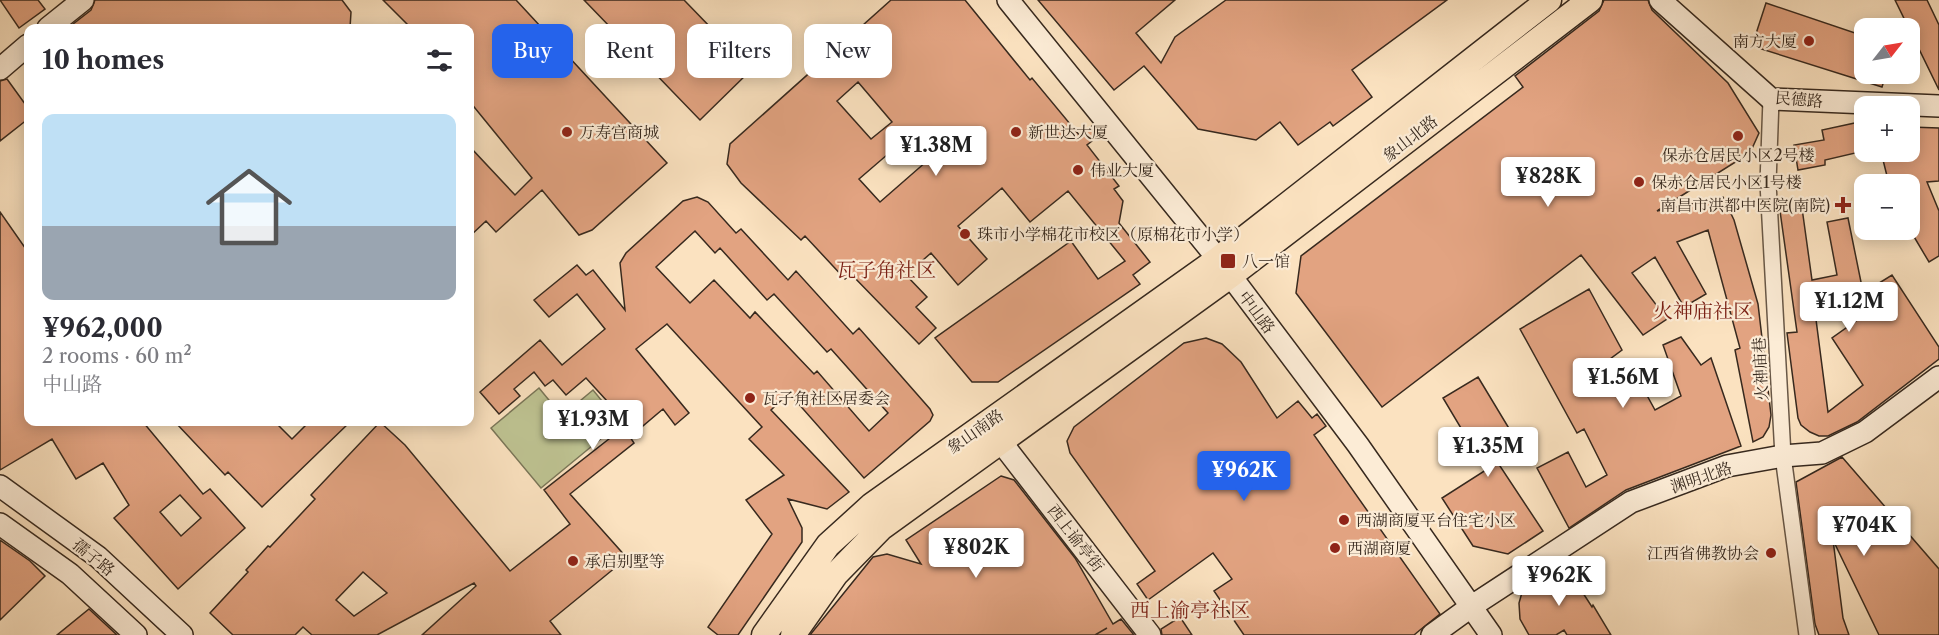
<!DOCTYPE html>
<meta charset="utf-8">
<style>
body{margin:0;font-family:"Libre Caslon Text","Noto Serif SC",serif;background:#f2f2f3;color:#2b2b33;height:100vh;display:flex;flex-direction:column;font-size:22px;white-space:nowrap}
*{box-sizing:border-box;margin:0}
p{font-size:20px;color:#7c7c81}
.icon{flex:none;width:33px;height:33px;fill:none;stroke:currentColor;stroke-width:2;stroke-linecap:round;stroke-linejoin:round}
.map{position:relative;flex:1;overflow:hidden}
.side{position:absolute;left:24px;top:24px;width:450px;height:402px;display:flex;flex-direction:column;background:#fff;border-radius:12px;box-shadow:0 3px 15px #0003}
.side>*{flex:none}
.hud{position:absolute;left:492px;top:24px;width:570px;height:54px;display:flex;gap:12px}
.needle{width:39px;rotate:59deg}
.controls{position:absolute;left:1854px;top:18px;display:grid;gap:12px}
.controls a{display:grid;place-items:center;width:66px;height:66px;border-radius:12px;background:#fff;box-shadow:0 3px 15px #0003;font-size:30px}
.price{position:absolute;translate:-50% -51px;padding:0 14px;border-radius:6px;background:#fff;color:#222;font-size:20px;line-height:39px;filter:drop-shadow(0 2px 3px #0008)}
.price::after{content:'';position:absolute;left:50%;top:36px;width:18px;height:14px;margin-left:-9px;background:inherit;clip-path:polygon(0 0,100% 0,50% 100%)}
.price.active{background:#2563eb;color:#fff}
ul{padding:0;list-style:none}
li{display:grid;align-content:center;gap:12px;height:318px;padding:0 18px}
li span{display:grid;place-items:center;height:186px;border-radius:12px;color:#555}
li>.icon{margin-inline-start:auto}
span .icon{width:108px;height:108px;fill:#fffc;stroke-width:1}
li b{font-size:26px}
h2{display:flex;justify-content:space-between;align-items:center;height:72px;padding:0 18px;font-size:26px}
.tag{padding:0 21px;border-radius:12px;background:#fff;box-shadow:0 3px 15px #0003;font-size:21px;line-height:54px}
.tag.active{background:#2563eb;color:#fff}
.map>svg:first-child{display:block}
.green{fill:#bec392;stroke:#7a7658;stroke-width:1.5}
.building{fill:#e2a381;stroke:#37291e;stroke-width:1.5;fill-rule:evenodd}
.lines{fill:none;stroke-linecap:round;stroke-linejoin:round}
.street-casing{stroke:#685746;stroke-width:18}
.secondary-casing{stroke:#37291e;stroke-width:24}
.primary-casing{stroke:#37291e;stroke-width:27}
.street{stroke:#fcecd6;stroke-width:15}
.secondary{stroke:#fcecd6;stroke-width:21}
.primary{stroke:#fbe2c0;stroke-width:24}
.poi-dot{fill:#8f2418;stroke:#fcecd6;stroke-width:2}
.labels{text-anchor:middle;stroke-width:4.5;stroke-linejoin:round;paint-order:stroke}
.poi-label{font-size:16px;fill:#37291e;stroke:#fcecd6;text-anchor:start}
.street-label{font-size:16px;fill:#37291e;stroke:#fcecd6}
.quarter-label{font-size:20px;fill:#7a1f14;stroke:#fcecd6}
</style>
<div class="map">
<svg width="1939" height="635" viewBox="0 0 1939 635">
<rect width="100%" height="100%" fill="#fbe2c0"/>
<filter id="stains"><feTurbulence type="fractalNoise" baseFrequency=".00333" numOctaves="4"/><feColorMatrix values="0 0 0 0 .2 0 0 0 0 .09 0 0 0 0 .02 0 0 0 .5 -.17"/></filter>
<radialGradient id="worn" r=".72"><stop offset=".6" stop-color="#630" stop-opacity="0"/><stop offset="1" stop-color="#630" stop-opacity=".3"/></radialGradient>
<path class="green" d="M 539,388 L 562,416 L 593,390 L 620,423 L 541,488 L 491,428 Z"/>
<path class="building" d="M 0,0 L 38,0 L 45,9 L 19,28 Z
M 95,0 L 342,0 L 351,12 L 350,28 L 68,28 L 91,10 Z
M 383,0 L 516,0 L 667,163 L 592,230 L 579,235 L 542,190 L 496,232 L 486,221 L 470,236 L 470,147 L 515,195 L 532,178 L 470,102 L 470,28 L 411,28 Z
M 584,0 L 684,0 L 717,34 L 721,29 L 742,50 L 736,55 L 751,70 L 700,120 Z
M 891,0 L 965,0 L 1030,80 L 1032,78 L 1080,136 L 1093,125 L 1101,134 L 1087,145 L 1119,186 L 1114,189 L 1123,201 L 1119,223 L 1150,262 L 1133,275 L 1140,284 L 998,382 L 972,382 L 935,338 L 1071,241 L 1098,279 L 1125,261 L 1068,191 L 1030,222 L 1002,188 L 958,226 L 987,259 L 958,285 L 931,253 L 906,275 L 927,297 L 916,307 L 936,328 L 919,344 L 851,274 L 845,279 L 805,236 L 801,240 L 741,183 L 727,164 L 730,144 ZM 858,82 L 892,122 L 871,139 L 837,101 ZM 910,140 L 927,161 L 880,202 L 859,179 L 888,154 L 890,157 Z
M 1038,0 L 1175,0 L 1136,33 L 1161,63 L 1175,37 L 1226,0 L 1447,0 L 1352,70 L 1372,97 L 1333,126 L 1330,122 L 1298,145 L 1280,122 L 1256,140 L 1198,129 L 1144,66 L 1114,90 Z
M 1604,0 L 1648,0 L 1652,10 L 1728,83 L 1759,133 L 1750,153 L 1657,211 L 1723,197 L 1734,220 L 1758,304 L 1771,415 L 1769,427 L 1763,437 L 1753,442 L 1735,350 L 1740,348 L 1708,230 L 1677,242 L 1706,294 L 1684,307 L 1655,257 L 1632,273 L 1667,319 L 1643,335 L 1581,255 L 1382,407 L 1296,293 L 1301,256 L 1523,87 L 1515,76 L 1599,11 Z
M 1895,0 L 1927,0 L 1939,25 L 1939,90 Z
M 1766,3 L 1864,36 L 1864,74 L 1886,74 L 1882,87 L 1752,46 Z
M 7,79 L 28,108 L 28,119 L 0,141 L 0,81 Z
M 1864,121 L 1864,151 L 1825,160 L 1825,165 L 1798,170 L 1794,145 L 1824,140 L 1822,130 Z
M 1910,127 L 1939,128 L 1939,181 L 1927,182 L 1939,211 L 1939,256 L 1929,262 L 1910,230 L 1910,184 L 1889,184 L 1881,152 L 1910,152 Z
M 697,197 L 708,202 L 736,233 L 741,229 L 788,280 L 796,271 L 853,334 L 859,328 L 930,409 L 933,415 L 930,421 L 864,478 L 789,393 L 771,410 L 849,492 L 827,509 L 788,499 L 802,528 L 802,542 L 738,635 L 718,635 L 708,627 L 772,534 L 746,500 L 784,475 L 749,439 L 762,427 L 667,324 L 636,349 L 689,413 L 675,425 L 663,409 L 630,437 L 634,443 L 570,494 L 627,558 L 550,621 L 561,635 L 422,635 L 476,586 L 474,583 L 377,635 L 312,635 L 303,627 L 295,635 L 233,635 L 210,613 L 248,572 L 246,570 L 268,546 L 270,547 L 315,499 L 311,495 L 380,422 L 405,445 L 510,571 L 570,524 L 544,490 L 628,424 L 586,378 L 566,395 L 553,380 L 545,386 L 534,372 L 514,389 L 520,396 L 499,414 L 480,392 L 540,340 L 562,365 L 605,329 L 577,294 L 549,317 L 534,300 L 577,265 L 586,275 L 593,270 L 625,310 L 620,263 L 626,253 L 683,201 ZM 695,231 L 715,253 L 720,248 L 767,300 L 774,294 L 827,352 L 831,349 L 888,413 L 869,431 L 817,371 L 814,374 L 755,312 L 750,318 L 714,280 L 690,303 L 656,267 ZM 363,572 L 387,593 L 354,616 L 336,600 Z
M 1802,208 L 1812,280 L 1837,275 L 1827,222 L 1848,218 L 1862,287 L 1836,292 L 1839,306 L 1814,304 L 1828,412 L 1863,385 L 1832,338 L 1874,308 L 1863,293 L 1892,275 L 1939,347 L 1939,359 L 1857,422 L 1828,436 L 1819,436 L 1810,432 L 1801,425 L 1798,418 L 1787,333 L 1797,332 L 1780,211 Z
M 0,212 L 28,252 L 28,422 L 143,422 L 203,494 L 210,489 L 245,528 L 178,589 L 114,518 L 129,505 L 103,463 L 76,479 L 52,439 L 0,470 ZM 180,495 L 201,518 L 181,536 L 160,512 Z
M 1589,289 L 1622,350 L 1602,365 L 1604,368 L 1627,359 L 1655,410 L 1681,396 L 1663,345 L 1681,337 L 1701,365 L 1711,358 L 1741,446 L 1626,490 L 1569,528 L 1537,468 L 1568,452 L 1586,487 L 1607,475 L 1584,429 L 1577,433 L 1520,329 Z
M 1206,338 L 1222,344 L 1241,362 L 1277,418 L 1298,401 L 1312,418 L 1317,414 L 1326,426 L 1314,435 L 1440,614 L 1420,630 L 1414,635 L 1244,635 L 1214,591 L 1232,579 L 1213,553 L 1148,600 L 1137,584 L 1155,571 L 1070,453 L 1067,441 L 1074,427 L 1184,343 Z
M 1478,377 L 1516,440 L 1492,454 L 1543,531 L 1508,554 L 1473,546 L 1442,498 L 1486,470 L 1443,398 Z
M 175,422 L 275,422 L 292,439 L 309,422 L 350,422 L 262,507 L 228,472 L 225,475 Z
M 1842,457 L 1939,569 L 1939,635 L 1879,635 L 1833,540 L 1843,618 L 1849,635 L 1819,635 L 1815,624 L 1796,482 Z
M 1001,476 L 1014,480 L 1075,558 L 1113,624 L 1121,619 L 1134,635 L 1095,635 L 1107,628 L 1095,635 L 810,635 L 873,557 L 887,554 L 921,564 L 906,540 Z
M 0,540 L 30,561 L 45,576 L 0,620 Z
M 1563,562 L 1592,607 L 1593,605 L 1611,635 L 1567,635 L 1564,630 L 1556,635 L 1529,635 L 1520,619 L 1519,603 L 1523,589 Z
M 89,609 L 117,635 L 57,635 Z
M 1180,617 L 1192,635 L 1162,635 L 1161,629 Z"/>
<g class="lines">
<defs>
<path id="street" d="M 1771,99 L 1768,183 L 1783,456 L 1807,635"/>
<path id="secondary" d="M 1008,0 L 1218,259 L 1358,445 L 1491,635
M 1660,0 L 1771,99 L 1939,106
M 48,28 L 83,0
M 0,69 L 28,45
M 1001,442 L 1150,635
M 0,486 L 98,557 L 182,635
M 0,524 L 70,574 L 136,635
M 1432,635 L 1472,606 L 1631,502 L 1727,466 L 1783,456 L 1822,453 L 1865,432 L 1939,377"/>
<path id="primary" d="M 764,635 L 828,545 L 872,505 L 1218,259 L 1549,0
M 793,635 L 836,574 L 881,528 L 1230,276 L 1590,0"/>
</defs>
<use href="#street" class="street-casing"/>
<use href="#secondary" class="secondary-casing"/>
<use href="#primary" class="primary-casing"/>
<use href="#street" class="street"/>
<use href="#secondary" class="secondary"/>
<use href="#primary" class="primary"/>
</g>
<g class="poi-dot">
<circle cx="1809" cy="41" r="6"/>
<circle cx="567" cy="132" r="6"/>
<circle cx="1016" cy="132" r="6"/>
<circle cx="1738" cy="136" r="6"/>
<circle cx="1078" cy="170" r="6"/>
<circle cx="1639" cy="182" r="6"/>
<path d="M1840 196h6v6h6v6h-6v6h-6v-6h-6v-6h6z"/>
<circle cx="965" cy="234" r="6"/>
<rect x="1220" y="253" width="16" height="16" rx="3"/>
<circle cx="750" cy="398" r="6"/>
<circle cx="1344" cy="520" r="6"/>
<circle cx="1335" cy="548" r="6"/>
<circle cx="1771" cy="553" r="6"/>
<circle cx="573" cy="561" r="6"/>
</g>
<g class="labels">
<g class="poi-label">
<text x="1797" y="47" text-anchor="end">南方大厦</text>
<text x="579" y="138">万寿宫商城</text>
<text x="1028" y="138">新世达大厦</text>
<text x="1738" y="161" text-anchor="middle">保赤仓居民小区2号楼</text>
<text x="1090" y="176">伟业大厦</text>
<text x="1651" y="188">保赤仓居民小区1号楼</text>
<text x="1830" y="211" text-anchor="end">南昌市洪都中医院(南院)</text>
<text x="977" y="240">珠市小学棉花市校区（原棉花市小学）</text>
<text x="1242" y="267">八一馆</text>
<text x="762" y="404">瓦子角社区居委会</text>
<text x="1356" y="526">西湖商厦平台住宅小区</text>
<text x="1347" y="554">西湖商厦</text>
<text x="1759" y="559" text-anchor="end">江西省佛教协会</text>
<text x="585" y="567">承启别墅等</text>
</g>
<g class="street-label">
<text transform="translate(1799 99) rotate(5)" y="6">民德路</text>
<text transform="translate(1410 138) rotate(-38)" y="6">象山北路</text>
<text transform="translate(1257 312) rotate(53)" y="6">中山路</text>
<text transform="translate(1760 369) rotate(-93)" y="6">火神庙巷</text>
<text transform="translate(975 431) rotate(-35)" y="6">象山南路</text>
<text transform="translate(1701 477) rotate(-19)" y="6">渊明北路</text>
<text transform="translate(1076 538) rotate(52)" y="6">西上谕亭街</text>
<text transform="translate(94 557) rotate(39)" y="6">孺子路</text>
</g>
<g class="quarter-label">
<text x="886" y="277">瓦子角社区</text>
<text x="1703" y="318">火神庙社区</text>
<text x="1190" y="617">西上渝亭社区</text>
</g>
</g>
<rect width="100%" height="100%" filter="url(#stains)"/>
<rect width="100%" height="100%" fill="url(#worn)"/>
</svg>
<div class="controls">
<a><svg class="needle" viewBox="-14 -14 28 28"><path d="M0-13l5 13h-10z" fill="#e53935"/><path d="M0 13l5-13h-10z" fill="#7c7c81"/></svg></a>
<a>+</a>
<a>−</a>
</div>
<b class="price" style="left:936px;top:177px">¥1.38M</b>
<b class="price" style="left:1548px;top:208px">¥828K</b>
<b class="price" style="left:1849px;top:333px">¥1.12M</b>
<b class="price" style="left:1623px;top:409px">¥1.56M</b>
<b class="price" style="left:593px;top:451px">¥1.93M</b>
<b class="price" style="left:1488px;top:478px">¥1.35M</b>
<b class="price active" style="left:1244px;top:502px">¥962K</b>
<b class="price" style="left:1864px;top:557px">¥704K</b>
<b class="price" style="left:976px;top:579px">¥802K</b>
<b class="price" style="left:1559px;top:607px">¥962K</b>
<div class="hud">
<a class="tag active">Buy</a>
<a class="tag">Rent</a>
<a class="tag">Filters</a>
<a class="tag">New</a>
</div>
<section class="side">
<h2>10 homes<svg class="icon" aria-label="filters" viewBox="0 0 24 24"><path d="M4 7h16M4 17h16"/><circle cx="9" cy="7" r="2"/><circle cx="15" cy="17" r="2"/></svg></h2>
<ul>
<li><span style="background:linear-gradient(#bfe0f5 60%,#9aa5b1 0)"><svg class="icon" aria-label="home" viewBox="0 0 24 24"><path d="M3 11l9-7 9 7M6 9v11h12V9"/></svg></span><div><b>¥962,000</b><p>2 rooms · 60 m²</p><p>中山路</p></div></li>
</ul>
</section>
</div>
